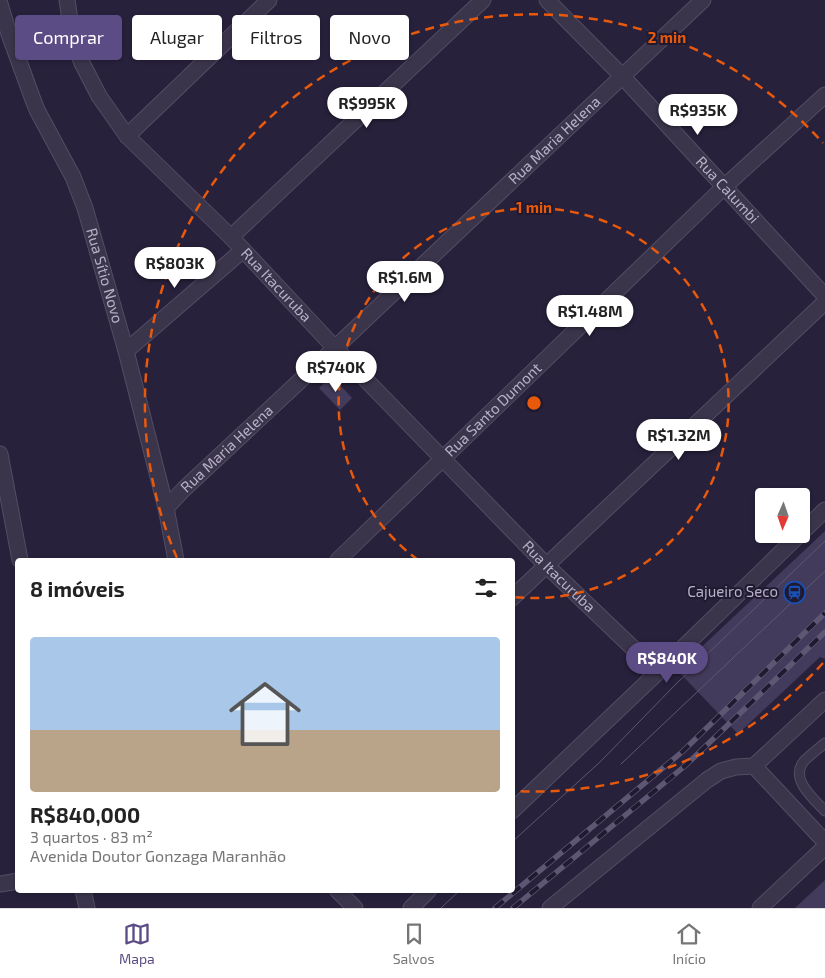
<!DOCTYPE html>
<html lang="pt">
<meta charset="utf-8">
<style>
body{margin:0;font-family:"Exo 2",sans-serif;background:#f6f6f6;color:#222;height:100vh;display:flex;flex-direction:column;font-size:19px;white-space:nowrap}
*{box-sizing:border-box;margin:0}
p{font-size:16px;color:#767676}
.icon{flex:none;width:28px;height:28px;fill:none;stroke:currentColor;stroke-width:2;stroke-linecap:round;stroke-linejoin:round}
.map{position:relative;flex:1;overflow:hidden}
.sheet{position:absolute;left:15px;top:558px;width:500px;height:335px;display:flex;flex-direction:column;background:#fff;border-radius:5px;box-shadow:0 1px 4px #0004}
.sheet>*{flex:none}
.top-card{position:absolute;left:15px;top:15px;width:500px;height:45px;display:flex;gap:10px}
.needle{width:32px;rotate:182deg}
.buttons{position:absolute;left:755px;top:488px;display:grid;gap:10px}
.buttons a{display:grid;place-items:center;width:55px;height:55px;border-radius:5px;background:#fff;box-shadow:0 1px 4px #0004;font-size:25px}
.price{position:absolute;translate:-50% -42px;padding:0 11px;border-radius:18px;background:#fff;color:#222;font-size:16px;line-height:32px;filter:drop-shadow(0 1px 2px #0008)}
.price::after{content:'';position:absolute;left:50%;top:30px;width:15px;height:11px;margin-left:-8px;background:inherit;clip-path:polygon(0 0,100% 0,50% 100%)}
.price.current{background:#5c4c85;color:#fff}
ul{padding:0;list-style:none}
li{display:grid;align-content:center;gap:10px;height:265px;padding:0 15px}
li span{display:grid;place-items:center;height:155px;border-radius:5px;color:#555}
li>.icon{margin-inline-start:auto}
span .icon{width:90px;height:90px;fill:#fffc;stroke-width:1}
li b{font-size:21px}
h2{display:flex;justify-content:space-between;align-items:center;height:60px;padding:0 15px;font-size:21px}
.tag{padding:0 18px;border-radius:5px;background:#fff;box-shadow:0 1px 4px #0004;font-size:18px;line-height:45px}
.tag.current{background:#5c4c85;color:#fff}
.tabs{display:flex;justify-content:space-around;align-items:center;height:70px;border-top:1px solid #e0e0e0;background:#fff;font-size:14px;color:#767676}
.tabs a{display:grid;justify-items:center;gap:2px}
.tabs .current{color:#5c4c85}
.map>svg:first-child{display:block}
.building{fill:#433b5b}
.lines{fill:none;stroke-linecap:round;stroke-linejoin:round}
.service-casing{stroke:#534d64;stroke-width:11}
.minor-casing{stroke:#534d64;stroke-width:17}
.tertiary-casing{stroke:#534d64;stroke-width:17}
.service{stroke:#3b354c;stroke-width:9}
.minor{stroke:#3b354c;stroke-width:15}
.tertiary{stroke:#3b354c;stroke-width:15}
.tram{stroke:#5e5774;stroke-width:1}
.rail-casing{stroke:#5e5774;stroke-width:5.5}
.rail{stroke:#201a31;stroke-width:4;stroke-dasharray:11;stroke-linecap:butt}
.ring{fill:none;stroke:#e8590c;stroke-width:2.5;stroke-dasharray:9 6}
.labels{text-anchor:middle;stroke-width:4;stroke-linejoin:round;paint-order:stroke}
.street-label{font-size:15px;fill:#b7b0c8;stroke:#201a31}
.poi-label{font-size:15px;fill:#b7b0c8;stroke:#201a31;text-anchor:end}
.centre{fill:#e8590c;stroke:#201a31;stroke-width:2.5}
.ring-label{font-size:15px;text-anchor:middle;font-weight:bold;fill:#e8590c;stroke:#201a31;stroke-width:4;stroke-linejoin:round;paint-order:stroke}
</style>
<div class="map">
<svg width="825" height="908" viewBox="0 0 825 908">
<rect width="100%" height="100%" fill="#28213c"/>
<path class="building" d="M 332,376 L 352,398 L 340,410 L 319,388 Z
M 825,531 L 825,659 L 820,657 L 738,734 L 677,670 Z
M 825,880 L 825,908 L 795,908 Z"/>
<g class="lines">
<defs>
<path id="service" d="M 825,743 C 818,749 810,755 804,761 C 789,779 814,799 825,811"/>
<g id="minor">
<path id="s1" d="M 67,0 L 73,40 L 82,63 L 99,96 L 127,136 L 231,237 L 335,348 L 547,566 L 658,672"/>
<path id="s2" d="M 547,0 L 622,76 L 825,296"/>
<path id="s3" d="M 0,4 L 9,34 L 32,97 L 37,110 L 73,177 L 85,208 L 126,351 L 166,508 L 176,560"/>
<path d="M 127,136 L 269,0"/>
<path d="M 231,237 L 483,0"/>
<path d="M 126,351 L 243,250"/>
<path d="M 0,454 L 20,560"/>
<path id="s4" d="M 166,508 L 184,489 L 335,348 L 703,0"/>
<path id="s5" d="M 338,560 L 724,187 L 825,95"/>
<path d="M 512,598 L 825,302"/>
<path d="M 754,766 L 825,700"/>
<path d="M 0,884 L 18,881"/>
<path d="M 83,890 L 87,908"/>
<path d="M 337,890 L 355,908"/>
<path d="M 760,908 L 825,847"/>
</g>
<path id="tertiary" d="M 801,533 L 825,510
M 512,811 L 658,672 L 800,534
M 411,908 L 429,890
M 550,908 L 707,780 L 721,771 L 736,767 L 754,766 L 825,842"/>
</defs>
<use href="#service" class="service-casing"/>
<use href="#minor" class="minor-casing"/>
<use href="#tertiary" class="tertiary-casing"/>
<use href="#service" class="service"/>
<use href="#minor" class="minor"/>
<use href="#tertiary" class="tertiary"/>
<path class="tram" d="M 621,764 L 825,571
M 512,842 L 600,762 L 676,684 L 825,541
M 441,908 L 460,890"/>
<defs>
<path id="rail" d="M 495,908 L 682,752 L 825,613
M 513,908 L 686,765 L 825,632"/>
</defs>
<use href="#rail" class="rail-casing"/>
<use href="#rail" class="rail"/>
</g>
<g class="ring">
<path d="M418 560A195 195 0 1 1 514 597"/>
<path d="M823 663A389 389 0 0 1 514 791M177 558A389 389 0 0 1 823 143"/>
</g>
<defs>
<symbol id="station-ring" viewBox="-11 -11 22 22"><circle r="9.5" fill="#201a31" stroke="#1a4fb4" stroke-width="1.5"/><path d="M-3-6H3Q5-6 5-4V2Q5 4 3 4L4.5 6H3L1.5 4h-3L-3 6H-4.5L-3 4Q-5 4-5 2V-4Q-5-6-3-6ZM-3.5-4v3h7v-3ZM-3.5 1v1.5H-2V1ZM2 1v1.5H3.5V1Z" fill="#1a4fb4"/></symbol>
</defs>
<g fill-rule="evenodd">
<use href="#station-ring" x="782" y="580" width="25" height="25"/>
</g>
<g class="labels">
<g class="street-label">
<text dy="5" stroke="none"><textPath href="#s4" startOffset="535">Rua Maria Helena</textPath></text>
<text dy="5" stroke="none"><textPath href="#s2" startOffset="262">Rua Calumbi</textPath></text>
<text dy="5" stroke="none"><textPath href="#s3" startOffset="292">Rua Sítio Novo</textPath></text>
<text dy="5" stroke="none"><textPath href="#s1" startOffset="362">Rua Itacuruba</textPath></text>
<text dy="5" stroke="none"><textPath href="#s5" startOffset="216">Rua Santo Dumont</textPath></text>
<text dy="5" stroke="none"><textPath href="#s4" startOffset="85">Rua Maria Helena</textPath></text>
<text dy="5" stroke="none"><textPath href="#s1" startOffset="768">Rua Itacuruba</textPath></text>
</g>
<g class="poi-label">
<text x="778" y="597">Cajueiro Seco</text>
</g>
</g>
<circle cx="534" cy="403" r="8" class="centre"/>
<g class="ring-label">
<text x="667" y="43">2 min</text>
<text x="534" y="213">1 min</text>
</g>
</svg>
<div class="buttons">
<a><svg class="needle" viewBox="-14 -14 28 28"><path d="M0-13l5 13h-10z" fill="#e53935"/><path d="M0 13l5-13h-10z" fill="#767676"/></svg></a>
</div>
<b class="price" style="left:367px;top:129px">R$995K</b>
<b class="price" style="left:698px;top:136px">R$935K</b>
<b class="price" style="left:175px;top:289px">R$803K</b>
<b class="price" style="left:405px;top:303px">R$1.6M</b>
<b class="price" style="left:590px;top:337px">R$1.48M</b>
<b class="price" style="left:336px;top:393px">R$740K</b>
<b class="price" style="left:679px;top:461px">R$1.32M</b>
<b class="price current" style="left:667px;top:684px">R$840K</b>
<div class="top-card">
<a class="tag current">Comprar</a>
<a class="tag">Alugar</a>
<a class="tag">Filtros</a>
<a class="tag">Novo</a>
</div>
<section class="sheet">
<h2>8 imóveis<svg class="icon" aria-label="filters" viewBox="0 0 24 24"><path d="M4 7h16M4 17h16"/><circle cx="9" cy="7" r="2"/><circle cx="15" cy="17" r="2"/></svg></h2>
<ul>
<li><span style="background:linear-gradient(#a9c7e8 60%,#b9a48a 0)"><svg class="icon" aria-label="home" viewBox="0 0 24 24"><path d="M3 11l9-7 9 7M6 9v11h12V9"/></svg></span><div><b>R$840,000</b><p>3 quartos · 83 m²</p><p>Avenida Doutor Gonzaga Maranhão</p></div></li>
</ul>
</section>
</div>
<nav class="tabs">
<a class="current"><svg class="icon" aria-label="map" viewBox="0 0 24 24"><path d="M3 6l6-2 6 2 6-2v14l-6 2-6-2-6 2zM9 4v14M15 6v14"/></svg>Mapa</a>
<a><svg class="icon" aria-label="saved" viewBox="0 0 24 24"><path d="M7 4h10v16l-5-4-5 4z"/></svg>Salvos</a>
<a><svg class="icon" aria-label="home" viewBox="0 0 24 24"><path d="M3 11l9-7 9 7M6 9v11h12V9"/></svg>Início</a>
</nav>
